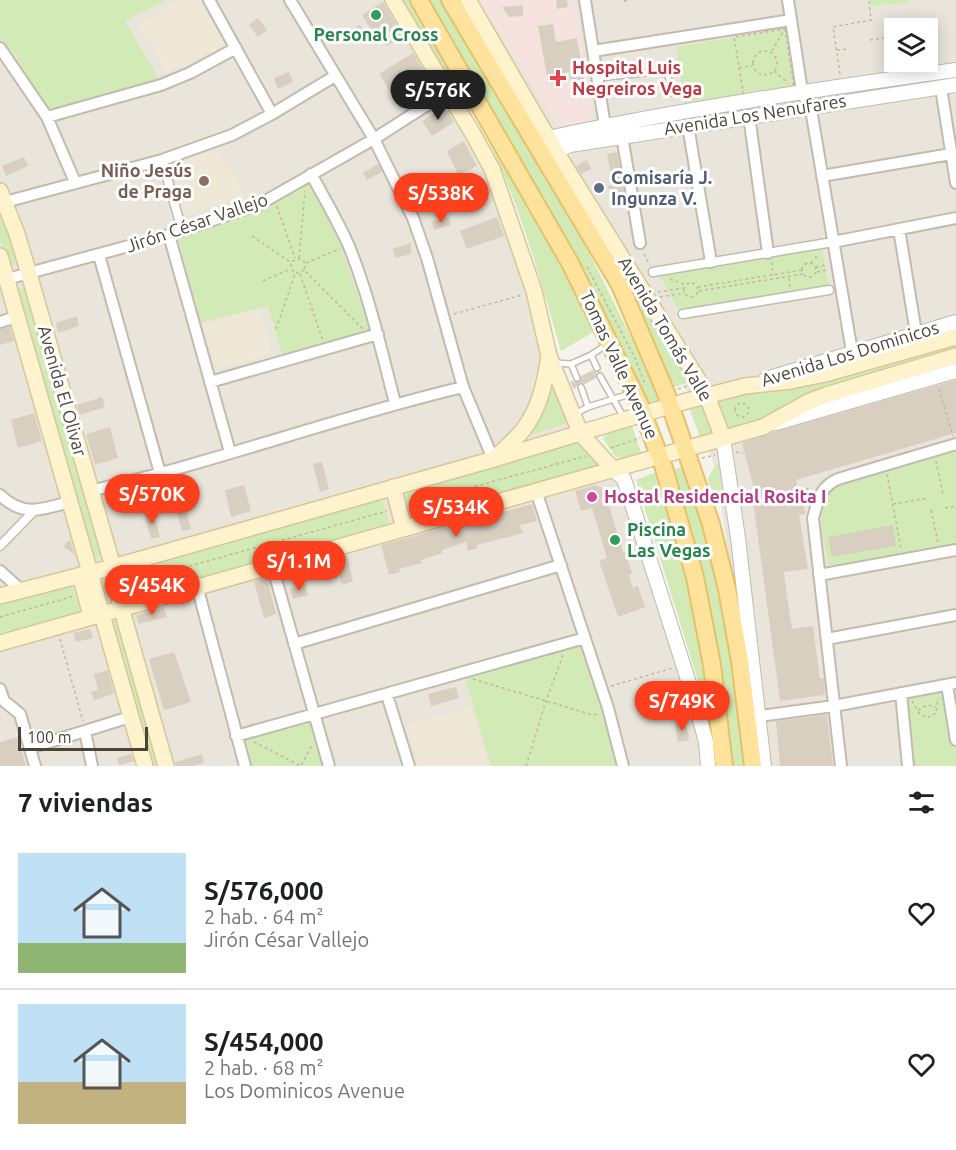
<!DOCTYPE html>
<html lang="es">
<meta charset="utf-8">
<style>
body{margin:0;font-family:Ubuntu,sans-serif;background:#f6f6f6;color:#202124;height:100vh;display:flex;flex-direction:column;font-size:22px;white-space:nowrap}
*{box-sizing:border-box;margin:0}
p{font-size:20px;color:#757577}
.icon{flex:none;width:33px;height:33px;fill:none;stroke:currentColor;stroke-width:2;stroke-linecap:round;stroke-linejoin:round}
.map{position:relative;height:766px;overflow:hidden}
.sheet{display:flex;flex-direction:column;background:#fff;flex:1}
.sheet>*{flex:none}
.fabs{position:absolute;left:884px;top:18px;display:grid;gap:12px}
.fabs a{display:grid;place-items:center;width:54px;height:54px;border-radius:0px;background:#fff;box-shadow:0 3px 15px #0003;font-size:30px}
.scale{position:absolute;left:18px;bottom:15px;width:130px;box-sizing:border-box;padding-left:6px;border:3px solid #4b4439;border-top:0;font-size:16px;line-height:21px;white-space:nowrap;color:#4b4439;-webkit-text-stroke:4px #fff;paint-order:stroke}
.price{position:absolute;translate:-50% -51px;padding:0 14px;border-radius:21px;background:#fc3f1d;color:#fff;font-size:20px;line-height:39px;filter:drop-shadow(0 2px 3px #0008)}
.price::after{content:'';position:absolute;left:50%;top:36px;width:18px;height:14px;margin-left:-9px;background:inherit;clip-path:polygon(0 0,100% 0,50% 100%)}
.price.selected{background:#222;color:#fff}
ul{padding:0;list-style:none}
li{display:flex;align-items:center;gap:18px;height:150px;padding:0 18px}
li+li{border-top:2px solid #e0e0e0}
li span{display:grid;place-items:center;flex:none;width:168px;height:120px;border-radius:0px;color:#555}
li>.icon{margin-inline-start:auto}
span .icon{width:72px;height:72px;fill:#fffc;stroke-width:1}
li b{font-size:26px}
h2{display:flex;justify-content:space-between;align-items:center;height:72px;padding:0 18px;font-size:26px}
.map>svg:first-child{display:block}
.residential{fill:#eae5da;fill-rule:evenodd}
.education{fill:#efe8d6}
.medical{fill:#f6e3e0}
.green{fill:#d2eab5}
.building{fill:#d8cfc1}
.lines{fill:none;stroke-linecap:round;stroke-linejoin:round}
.service-casing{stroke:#c2bbae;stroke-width:8}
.pedestrian-casing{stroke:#c2bbae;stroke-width:11}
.minor-casing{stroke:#c2bbae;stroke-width:14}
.tertiary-casing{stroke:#c2bbae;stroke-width:16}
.secondary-casing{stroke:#d6c79b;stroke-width:18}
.primary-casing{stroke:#e6c16a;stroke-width:20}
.path{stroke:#c4b79f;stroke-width:1.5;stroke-dasharray:3 3;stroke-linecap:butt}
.service{stroke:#fff;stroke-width:5}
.pedestrian{stroke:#fff;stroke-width:8}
.minor{stroke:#fff;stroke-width:10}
.tertiary{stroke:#fff;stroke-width:14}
.secondary{stroke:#fff3cd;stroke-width:15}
.primary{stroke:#ffe39c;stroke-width:16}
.leisure-dot{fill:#2e9e5b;stroke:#fff;stroke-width:2}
.health-dot{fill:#e0444e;stroke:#fff;stroke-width:2}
.education-dot{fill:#8d6e63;stroke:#fff;stroke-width:2}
.service-dot{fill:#5c6f8a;stroke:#fff;stroke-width:2}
.hotel-dot{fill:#d1479c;stroke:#fff;stroke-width:2}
.labels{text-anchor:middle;stroke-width:6;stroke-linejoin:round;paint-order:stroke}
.leisure-label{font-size:18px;font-weight:bold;fill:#27864d;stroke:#fff}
.health-label{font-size:18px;font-weight:bold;fill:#be3a42;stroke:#fff;text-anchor:start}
.street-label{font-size:18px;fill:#4b4439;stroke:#fff}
.education-label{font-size:18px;font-weight:bold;fill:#785e54;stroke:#fff;text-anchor:end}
.service-label{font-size:18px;font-weight:bold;fill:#4e5e75;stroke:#fff;text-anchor:start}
.hotel-label{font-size:18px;font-weight:bold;fill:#b23c85;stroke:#fff;text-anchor:start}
</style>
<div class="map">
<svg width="956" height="766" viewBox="0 0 956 766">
<rect width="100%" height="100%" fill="#f6f3ec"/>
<path class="residential" d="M 0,0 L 399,0 L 492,155 L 556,358 L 584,426 L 633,489 L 712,766 L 0,766 Z
M 459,0 L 956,0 L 956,766 L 760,766 L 716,471 L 682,376 ZM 894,28 L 927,28 L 927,62 L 894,62 Z"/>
<path class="education" d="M 182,0 L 198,0 L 225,46 L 167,71 L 138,24 Z
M 218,150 L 245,197 L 183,216 L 167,166 Z
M 258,309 L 271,354 L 217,369 L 203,324 Z
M 471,707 L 488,766 L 419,766 L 408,725 Z"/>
<path class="medical" d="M 479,0 L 575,0 L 594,120 L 558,126 Z"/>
<path class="green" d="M 0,0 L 167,0 L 125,21 L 159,79 L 47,112 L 15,55 L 0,38 Z
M 400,0 L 410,0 L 453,77 L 447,80 Z
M 426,0 L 442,0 L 567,208 L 662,400 L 649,405 L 573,249 Z
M 870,0 L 908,0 L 908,3 L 871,6 Z
M 785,29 L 794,89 L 685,107 L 676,47 Z
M 486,136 L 506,163 L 597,330 L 561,351 C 540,278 520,204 486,136 Z
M 309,183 L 339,242 L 370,330 L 282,354 L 268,306 L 201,323 L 178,238 L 235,221 L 274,204 Z
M 0,209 L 21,262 L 9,266 L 0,239 Z
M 822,247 L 829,288 L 680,312 L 658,273 Z
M 621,266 L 693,381 L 670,388 L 614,270 Z
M 28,288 L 105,555 L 94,559 L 19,289 Z
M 956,342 L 956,352 L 730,431 L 717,401 L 749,391 Z
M 554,387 L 567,423 L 529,436 Z
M 703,405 L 713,430 L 709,435 L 700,437 L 690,410 Z
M 631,423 L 641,452 L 622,458 L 616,457 L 603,439 L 607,432 Z
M 577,441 L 599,467 L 424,517 L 414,515 L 405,498 L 408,489 Z
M 956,450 L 956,544 L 832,566 L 828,564 C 823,530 811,503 843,481 Z
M 719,463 L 725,502 L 719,503 L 709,485 L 708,478 L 715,466 Z
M 685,466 L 717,580 L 731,649 L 745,766 L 730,766 L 672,470 Z
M 656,472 C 680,554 703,637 711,723 L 636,480 Z
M 374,495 L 383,502 L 389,523 L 383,526 L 151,595 L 142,594 L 136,564 Z
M 104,577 L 109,579 L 113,599 L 109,602 L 105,599 L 101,579 Z
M 71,582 L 80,612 L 0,636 L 0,603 Z
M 121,619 L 163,766 L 152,766 L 112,622 Z
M 580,645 L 602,709 L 618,766 L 491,766 L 465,678 Z
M 945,687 L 956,753 L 956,766 L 911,766 L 904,695 Z
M 315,715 L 329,766 L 245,766 L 236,736 Z"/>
<path class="building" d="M 556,0 L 567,0 L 568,7 L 557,9 Z
M 383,2 L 403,36 L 387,46 L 376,28 L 372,31 L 362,15 Z
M 523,5 L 523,16 L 509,17 L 502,7 Z
M 258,18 L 267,30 L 258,37 L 249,25 Z
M 553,24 L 556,42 L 577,38 L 585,86 L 572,89 L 569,72 L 547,76 L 538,26 Z
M 360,25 L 363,31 L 339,44 L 336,38 Z
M 413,53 L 432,85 L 430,90 L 401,108 L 379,74 Z
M 289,72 L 293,82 L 278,89 L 274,78 Z
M 444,107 L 454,122 L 432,136 L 422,121 Z
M 464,141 L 477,166 L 458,175 L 447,151 Z
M 617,152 L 626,205 L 621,206 L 607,186 L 613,185 L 607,154 Z
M 24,157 L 28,166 L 6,176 L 2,166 Z
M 587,160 L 591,169 L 581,174 L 576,166 Z
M 378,164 L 382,172 L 367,180 L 363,173 Z
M 448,217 L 451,225 L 434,230 L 432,222 Z
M 497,217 L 504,236 L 467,249 L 460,231 Z
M 411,243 L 411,254 L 396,258 L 392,249 Z
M 77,316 L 79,326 L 58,333 L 56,323 Z
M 10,327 L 14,341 L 0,345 L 0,329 Z
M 593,370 L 596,373 L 596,378 L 585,384 L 579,383 L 574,390 L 570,381 L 579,382 L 581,376 Z
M 956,380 L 956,433 L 796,480 L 799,496 L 803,495 L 805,514 L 799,515 L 808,569 L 784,572 L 786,589 L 792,629 L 813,626 L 820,679 L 824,678 L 825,695 L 780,701 L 753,501 L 757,500 L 742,443 L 774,432 Z
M 102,397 L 105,407 L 80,415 L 77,405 Z
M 34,413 L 42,441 L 18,448 L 11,420 Z
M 110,427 L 118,458 L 95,465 L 86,434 Z
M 322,462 L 329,489 L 320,492 L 313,464 Z
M 244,485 L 251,511 L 231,517 L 225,490 Z
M 596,485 L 604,489 L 623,552 L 625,552 L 632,573 L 629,575 L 633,588 L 638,586 L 645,607 L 618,617 L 599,561 L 607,558 L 592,508 L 581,511 L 575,491 Z
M 184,502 L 191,529 L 182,531 L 174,504 Z
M 532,504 L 537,521 L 520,525 L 523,533 L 477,545 L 478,548 L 468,551 L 466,542 L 442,550 L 443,553 L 421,560 L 422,563 L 399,569 L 400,572 L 389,575 L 381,545 Z
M 153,510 L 160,537 L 151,539 L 144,513 Z
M 893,525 L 896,546 L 832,557 L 828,537 Z
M 70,540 L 75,555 L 63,546 Z
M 347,556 L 353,581 L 342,585 L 335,559 Z
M 267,578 L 276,614 L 264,618 L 254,581 Z
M 305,584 L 308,595 L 293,599 L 290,589 Z
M 164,607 L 167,617 L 139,624 L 136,615 Z
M 90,629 L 93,638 L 76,642 L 73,633 Z
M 174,652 L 191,702 L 164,710 L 149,659 Z
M 108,670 L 114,694 L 94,700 L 91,692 L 98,690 L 94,674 Z
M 456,687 L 459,698 L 431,706 L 428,694 Z
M 827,715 L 833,766 L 780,766 L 776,721 Z
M 686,722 L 689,740 L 678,742 L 675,724 Z
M 18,737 L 26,766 L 0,766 L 0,742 Z
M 131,754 L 134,761 L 119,765 L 117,758 Z
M 202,754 L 204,763 L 192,766 L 176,766 L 175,762 Z"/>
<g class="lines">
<defs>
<path id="service" d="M 597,78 L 665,71 L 668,75 L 671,93
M 591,355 L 597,368
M 554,363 L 571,364 L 577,378
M 571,364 L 591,355 L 606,345
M 600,376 L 624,418
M 581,387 L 588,407
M 575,414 L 588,407 L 633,393"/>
<path id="pedestrian" d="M 162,160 L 182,230
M 653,272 L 833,242
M 683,314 L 829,290
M 0,546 L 33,512"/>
<path id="minor" d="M 209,0 L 272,114
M 290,0 L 374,139 L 413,218 L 427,258 L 463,387 L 493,459
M 585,0 L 605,126
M 788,0 L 802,91 L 812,115 L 852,352
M 0,48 L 47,117 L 75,182
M 593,51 L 791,20
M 941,88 L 956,183
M 749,116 L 768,253
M 47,117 L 161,85 L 190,73 L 236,48
M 688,126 L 711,262
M 622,136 L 640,243
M 311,174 C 324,197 337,220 348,244 C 369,295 381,349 395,403
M 822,176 L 951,154
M 5,202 L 162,160 L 232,135 L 272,114 L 335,76
M 899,229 L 916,333
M 169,235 L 230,452
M 833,242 L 956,218
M 99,255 L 160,473
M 7,279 L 169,235 L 260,204 L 374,139 L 466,80
M 0,322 L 16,317
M 210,382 L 378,334
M 90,491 C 216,462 337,417 463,387
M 536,491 L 608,708 L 623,766
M 0,495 C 23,517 41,510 69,502
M 272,565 L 329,766
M 0,571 L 21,590
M 819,575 L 956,550
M 197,586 L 245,766
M 827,639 L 956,615
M 294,644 L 561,565
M 947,685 L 956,740
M 0,689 L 4,701 L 20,714 L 35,766
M 901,693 L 908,766
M 387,695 L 409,766
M 760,716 L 834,706 L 956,683
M 85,731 L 92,766
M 236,736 L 585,638
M 30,748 L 130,717
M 841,766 L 813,518 C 818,500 820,487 838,479 L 956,444"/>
<path id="tertiary" d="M 548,138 C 683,109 819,89 956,70
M 558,155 L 563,148 L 570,145 L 956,85
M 766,379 L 956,322
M 776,423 L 956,371
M 723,438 L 738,538 L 764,766
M 613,469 L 624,479 L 696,705 L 706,742 L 708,766"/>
<path id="secondary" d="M 393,0 L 473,134 L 492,169 L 534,291 L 549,356 L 573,415 L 581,434 L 613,469
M 468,0 L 558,155 L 700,383 L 707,396 L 723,438
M 0,191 L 17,234 L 29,274 L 113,567 L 121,607 L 166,766
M 0,256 L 145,766
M 496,457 C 505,448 515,440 523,430 C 540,408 545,382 549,356
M 393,487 L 404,528
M 126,563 L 136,603
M 80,575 L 91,616
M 0,596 L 113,567 L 494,459 L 683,402 L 745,386 L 791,381 L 825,374 L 956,337
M 0,643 L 763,427 L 808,402 L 826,395 L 956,356"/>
<path id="primary" d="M 419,0 L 570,263 L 639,403 L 664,468 L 695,577 L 712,665 L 724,766
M 450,0 L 620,285 L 666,393 L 711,524 L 727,589 L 740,661 L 753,766"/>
</defs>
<use href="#service" class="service-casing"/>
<use href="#pedestrian" class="pedestrian-casing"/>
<use href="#minor" class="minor-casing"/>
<use href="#tertiary" class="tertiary-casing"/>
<use href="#secondary" class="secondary-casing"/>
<use href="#primary" class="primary-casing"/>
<path class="path" d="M 624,1 L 629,0
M 785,29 L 794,89 L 744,97 L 734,37 Z
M 870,40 L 894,36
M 837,50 L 848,49
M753 63a12 12 0 1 1 24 0a12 12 0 1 1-24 0Z
M 772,51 L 783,32
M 739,68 L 752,66
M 774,71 L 788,83
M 840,74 L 833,27 L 871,20 L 869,0
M 277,206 L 295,258
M 252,236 L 290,262
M 644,254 L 650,265
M 299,258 L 305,191
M 772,262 L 773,275
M802 270a7 7 0 1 1 14 0a7 7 0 1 1-14 0Z
M 306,263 L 340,249
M 811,263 L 818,255
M 587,267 L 635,358 L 645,384
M 816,267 L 826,265
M 304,270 L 300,273 L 295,273 L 291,269 L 291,262 L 297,259 L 303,260 L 305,264 L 304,270 L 363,329
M 817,272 L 827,270
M 300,274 L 323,341
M 789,278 L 790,288
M 670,279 L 686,285
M 263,281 L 290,269
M684 290a7 7 0 1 1 14 0a7 7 0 1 1-14 0Z
M 698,287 L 802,270
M 699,291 L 803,274
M 658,292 L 683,288
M 660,297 L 685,293
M 454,314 L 522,295
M 276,329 L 295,274
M 678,389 L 688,386
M 939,389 L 953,436
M735 410a7 7 0 1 1 14 0a7 7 0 1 1-14 0Z
M 611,448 L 640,438
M 736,452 L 743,453
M 702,458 L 715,455
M 936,461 L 943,495
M 887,474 L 901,549
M 806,488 L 810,492
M 751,499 L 752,494
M 411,504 L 586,456
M 893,504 L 928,498
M 945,508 L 956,506
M 931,510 L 938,542
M 143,579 L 387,511
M 0,617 L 74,596
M 60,639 L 83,721
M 473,679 L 593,715 L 598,714
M 611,686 L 673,668
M 912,701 L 919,713 L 927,718 L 936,713 L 938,698
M 918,710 L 927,705 L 936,707
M 254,742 L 301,766 L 312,745
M 526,766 L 546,701 L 563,655"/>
<use href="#service" class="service"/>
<use href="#pedestrian" class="pedestrian"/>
<use href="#minor" class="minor"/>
<use href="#tertiary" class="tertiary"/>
<use href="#secondary" class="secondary"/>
<use href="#primary" class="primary"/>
</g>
<g class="leisure-dot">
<circle cx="376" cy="15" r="6"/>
<circle cx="615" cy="540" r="6"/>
</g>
<path class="health-dot" d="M555 69h6v6h6v6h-6v6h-6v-6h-6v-6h6z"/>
<circle class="education-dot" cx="204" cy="181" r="6"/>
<circle class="service-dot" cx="599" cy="188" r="6"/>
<circle class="hotel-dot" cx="592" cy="497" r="6"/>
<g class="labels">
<g class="leisure-label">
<text x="376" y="41">Personal Cross</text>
<text x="627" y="536" text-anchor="start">Piscina<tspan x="627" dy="21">Las Vegas</tspan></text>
</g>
<g class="health-label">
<text x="572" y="74">Hospital Luis<tspan x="572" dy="21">Negreiros Vega</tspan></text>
</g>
<g class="street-label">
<text transform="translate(755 115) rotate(-9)" y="6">Avenida Los Nenufares</text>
<text transform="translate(197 223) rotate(-19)" y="6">Jirón César Vallejo</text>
<text transform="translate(665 329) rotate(59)" y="6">Avenida Tomás Valle</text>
<text transform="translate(850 354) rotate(-17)" y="6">Avenida Los Dominicos</text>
<text transform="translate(619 365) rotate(65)" y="6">Tomas Valle Avenue</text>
<text transform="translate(62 391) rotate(74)" y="6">Avenida El Olivar</text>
</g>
<g class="education-label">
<text x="192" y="177">Niño Jesús<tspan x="192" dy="21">de Praga</tspan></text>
</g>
<g class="service-label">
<text x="611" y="184">Comisaría J.<tspan x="611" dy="21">Ingunza V.</tspan></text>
</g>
<g class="hotel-label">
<text x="604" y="503">Hostal Residencial Rosita I</text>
</g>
</g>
</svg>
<div class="fabs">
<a><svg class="icon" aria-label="layers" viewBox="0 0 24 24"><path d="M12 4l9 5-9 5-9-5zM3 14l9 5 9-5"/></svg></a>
</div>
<div class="scale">100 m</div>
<b class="price selected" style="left:438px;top:121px">S/576K</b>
<b class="price" style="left:441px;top:224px">S/538K</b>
<b class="price" style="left:152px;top:525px">S/570K</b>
<b class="price" style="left:456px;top:538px">S/534K</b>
<b class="price" style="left:299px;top:592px">S/1.1M</b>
<b class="price" style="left:152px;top:616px">S/454K</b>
<b class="price" style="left:682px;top:732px">S/749K</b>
</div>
<section class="sheet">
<h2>7 viviendas<svg class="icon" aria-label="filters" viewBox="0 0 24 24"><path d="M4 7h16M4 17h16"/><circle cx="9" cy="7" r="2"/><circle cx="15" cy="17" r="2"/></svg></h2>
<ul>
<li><span style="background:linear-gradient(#bfe0f5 75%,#8fb573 0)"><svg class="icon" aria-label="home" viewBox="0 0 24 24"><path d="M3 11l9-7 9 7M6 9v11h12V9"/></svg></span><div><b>S/576,000</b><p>2 hab. · 64 m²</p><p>Jirón César Vallejo</p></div><svg class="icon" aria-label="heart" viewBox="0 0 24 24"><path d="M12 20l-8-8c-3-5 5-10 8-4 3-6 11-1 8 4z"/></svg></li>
<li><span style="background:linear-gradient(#bfe0f5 65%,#c2b280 0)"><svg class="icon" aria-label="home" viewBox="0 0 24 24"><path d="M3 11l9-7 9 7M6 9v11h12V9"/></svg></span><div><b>S/454,000</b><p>2 hab. · 68 m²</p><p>Los Dominicos Avenue</p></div><svg class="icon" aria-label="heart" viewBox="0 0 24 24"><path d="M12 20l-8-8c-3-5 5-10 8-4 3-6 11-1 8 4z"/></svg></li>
</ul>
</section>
